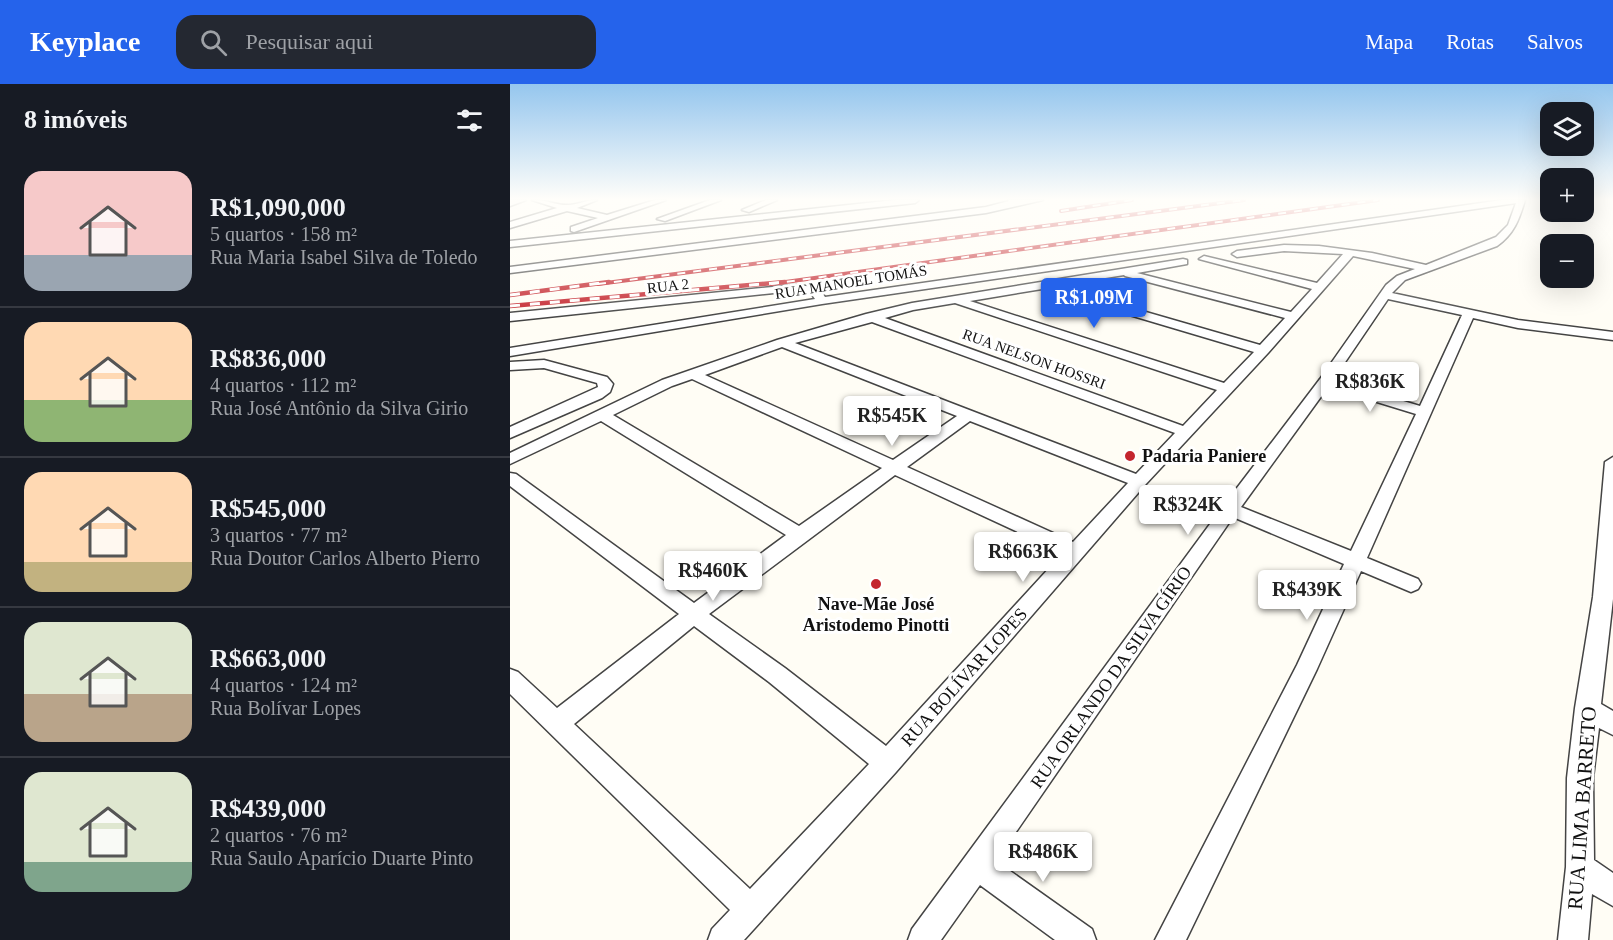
<!DOCTYPE html>
<html lang="pt">
<meta charset="utf-8">
<style>
body{margin:0;font-family:Georgia,serif;background:#242831;color:#f1f3f6;height:100vh;display:flex;flex-direction:column;font-size:22px;white-space:nowrap}
*{box-sizing:border-box;margin:0}
p{font-size:20px;color:#9ea1a6}
.icon{flex:none;width:33px;height:33px;fill:none;stroke:currentColor;stroke-width:2;stroke-linecap:round;stroke-linejoin:round}
.map{position:relative;flex:1;overflow:hidden}
.panel{display:flex;flex-direction:column;background:#171b24;width:510px}
.panel>*{flex:none}
.tools{position:absolute;left:1030px;top:18px;display:grid;gap:12px}
.tools a{display:grid;place-items:center;width:54px;height:54px;border-radius:12px;background:#171b24;box-shadow:0 6px 24px #0002;font-size:30px}
.price{position:absolute;translate:-50% -51px;padding:0 14px;border-radius:6px;background:#fff;color:#222;font-size:20px;line-height:39px;filter:drop-shadow(0 2px 3px #0008)}
.price::after{content:'';position:absolute;left:50%;top:36px;width:18px;height:14px;margin-left:-9px;background:inherit;clip-path:polygon(0 0,100% 0,50% 100%)}
.price.selected{background:#2563eb;color:#fff}
ul{padding:0;list-style:none}
li{display:flex;align-items:center;gap:18px;height:150px;padding:0 24px}
li+li{border-top:2px solid #363941}
li span{display:grid;place-items:center;flex:none;width:168px;height:120px;border-radius:18px;color:#555}
li>.icon{margin-inline-start:auto}
span .icon{width:72px;height:72px;fill:#fffc;stroke-width:1}
li b{font-size:26px}
h2{display:flex;justify-content:space-between;align-items:center;height:72px;padding:0 24px;font-size:26px}
header{display:flex;align-items:center;gap:36px;box-sizing:border-box;height:84px;padding:0 30px;background:#2563eb;color:#fff}
header strong{font-size:28px}
nav{display:flex;gap:33px;margin-inline-start:auto;font-size:21px}
.search{width:420px;height:54px;background:#242831;display:flex;align-items:center;gap:15px;box-sizing:border-box;padding:0 21px;border-radius:18px;color:#9ea1a6;font-size:22px}
main{display:flex;flex:1;min-height:0}
.map>svg:first-child{display:block}
.lines{fill:none;stroke-linecap:round;stroke-linejoin:round}
.minor-casing{stroke:#444;stroke-width:3}
.minor{fill:#fff;fill-rule:evenodd}
.rail-far1-casing{stroke:#c4262e;stroke-width:4}
.rail-casing{stroke:#c4262e;stroke-width:4.5}
.rail-far1{stroke:#fff;stroke-width:2;stroke-dasharray:8;stroke-linecap:butt}
.rail{stroke:#fff;stroke-width:3;stroke-dasharray:10;stroke-linecap:butt}
.poi-dot{fill:#c4262e;stroke:#fff;stroke-width:2}
.labels{text-anchor:middle;stroke-width:6;stroke-linejoin:round;paint-order:stroke}
.far-street-label{font-size:15px;fill:#111;stroke:#fff}
.poi-label{font-size:18px;font-weight:bold;fill:#111;stroke:#fff;text-anchor:start}
.street-label{font-size:18px;fill:#111;stroke:#fff}
.near-street-label{font-size:21px;fill:#111;stroke:#fff}
</style>
<header>
<strong>Keyplace</strong>
<div class="search"><svg class="icon" aria-label="search" viewBox="0 0 24 24"><circle cx="10" cy="10" r="6"/><path d="M15 15l6 6"/></svg>Pesquisar aqui</div>
<nav><a>Mapa</a><a>Rotas</a><a>Salvos</a></nav>
</header>
<main>
<section class="panel">
<h2>8 imóveis<svg class="icon" aria-label="filters" viewBox="0 0 24 24"><path d="M4 7h16M4 17h16"/><circle cx="9" cy="7" r="2"/><circle cx="15" cy="17" r="2"/></svg></h2>
<ul>
<li><span style="background:linear-gradient(#f6c9c9 70%,#9aa5b1 0)"><svg class="icon" aria-label="home" viewBox="0 0 24 24"><path d="M3 11l9-7 9 7M6 9v11h12V9"/></svg></span><div><b>R$1,090,000</b><p>5 quartos · 158 m²</p><p>Rua Maria Isabel Silva de Toledo</p></div></li>
<li><span style="background:linear-gradient(#ffd9b3 65%,#8fb573 0)"><svg class="icon" aria-label="home" viewBox="0 0 24 24"><path d="M3 11l9-7 9 7M6 9v11h12V9"/></svg></span><div><b>R$836,000</b><p>4 quartos · 112 m²</p><p>Rua José Antônio da Silva Girio</p></div></li>
<li><span style="background:linear-gradient(#ffd9b3 75%,#c2b280 0)"><svg class="icon" aria-label="home" viewBox="0 0 24 24"><path d="M3 11l9-7 9 7M6 9v11h12V9"/></svg></span><div><b>R$545,000</b><p>3 quartos · 77 m²</p><p>Rua Doutor Carlos Alberto Pierro</p></div></li>
<li><span style="background:linear-gradient(#dfe7d0 60%,#b9a48a 0)"><svg class="icon" aria-label="home" viewBox="0 0 24 24"><path d="M3 11l9-7 9 7M6 9v11h12V9"/></svg></span><div><b>R$663,000</b><p>4 quartos · 124 m²</p><p>Rua Bolívar Lopes</p></div></li>
<li><span style="background:linear-gradient(#dfe7d0 75%,#7fa58c 0)"><svg class="icon" aria-label="home" viewBox="0 0 24 24"><path d="M3 11l9-7 9 7M6 9v11h12V9"/></svg></span><div><b>R$439,000</b><p>2 quartos · 76 m²</p><p>Rua Saulo Aparício Duarte Pinto</p></div></li>
</ul>
</section>
<div class="map">
<svg width="1103" height="856" viewBox="0 0 1103 856">
<rect width="100%" height="100%" fill="#fffdf5"/>
<g class="lines">
<defs>
<path id="minor" d="M 0,116 L 16,116 L 0,122 Z
M 22,116 C 34,115 45,121 57,121 C 67,121 76,116 87,116 L 67,124 L 97,131 L 145,116 L 156,116 L 64,148 L 61,147 L 61,143 L 88,134 L 57,127 L 0,144 L 0,138 L 47,124 Z
M 200,116 L 211,116 L 155,137 L 147,135 Z
M 256,116 L 267,116 L 239,128 L 232,126 Z
M 385,116 L 409,116 L 405,119 L 0,163 L 0,157 Z
M 498,116 L 533,116 L 476,129 L 0,189 L 0,183 L 476,123 L 499,117 Z
M 992,116 L 1015,116 C 1009,136 1004,150 987,162 L 895,196 L 882,209 L 1008,236 L 1103,248 L 1103,256 L 1008,244 L 963,234 L 857,474 L 908,495 L 911,500 L 908,505 L 901,508 L 851,487 L 807,585 L 676,856 L 645,856 L 787,581 L 834,480 L 723,433 L 486,777 L 582,845 L 586,856 L 545,856 L 470,801 L 431,856 L 398,856 L 402,845 L 714,421 L 810,295 L 876,201 L 887,192 L 905,185 L 843,172 L 758,269 L 635,401 L 386,688 L 234,856 L 198,856 L 202,845 L 220,826 L 0,610 L 0,585 L 8,588 L 47,624 L 169,530 L 0,402 L 0,389 L 6,390 L 184,519 L 276,451 L 91,337 L 0,380 L 0,369 L 152,296 L 267,256 L 356,230 L 402,219 L 673,175 L 677,176 L 677,180 L 627,189 L 781,228 L 802,205 L 689,175 L 694,172 L 807,199 L 833,170 L 774,167 L 727,173 L 722,170 L 727,167 L 774,161 L 809,162 L 862,169 L 916,181 L 986,153 L 998,141 L 1006,119 L 312,220 L 0,272 L 0,264 L 305,215 L 300,208 L 283,207 L 0,237 L 0,229 L 283,201 L 308,203 L 315,213 ZM 614,191 L 615,192 L 775,234 L 750,261 L 546,202 ZM 532,205 L 744,268 L 714,299 L 460,217 ZM 878,215 L 952,231 L 910,322 L 823,296 ZM 445,219 L 707,306 L 673,342 L 375,234 L 403,226 ZM 362,238 L 665,349 L 626,390 L 285,259 ZM 272,263 L 447,332 L 383,376 L 195,291 ZM 182,295 L 372,384 L 289,442 L 103,331 L 162,302 ZM 818,303 L 906,330 L 841,467 L 731,423 ZM 460,337 L 618,399 L 563,458 L 397,383 ZM 385,391 L 553,469 L 376,662 L 275,584 L 199,530 ZM 184,542 L 259,598 L 359,680 L 240,805 L 64,640 Z
M 34,276 L 97,293 L 103,300 L 100,308 L 92,314 L 0,354 L 0,343 L 88,303 L 87,299 L 34,284 L 0,286 L 0,278 Z
M 1103,373 L 1103,515 L 1091,620 L 1103,627 L 1103,651 L 1089,644 L 1083,694 L 1084,776 L 1103,789 L 1103,822 L 1082,810 L 1078,856 L 1048,856 L 1056,783 L 1057,694 L 1065,624 L 1083,513 L 1095,378 Z"/>
</defs>
<use href="#minor" class="minor-casing"/>
<use href="#minor" class="minor"/>
<defs>
<path id="rail-far1" d="M 551,127 L 622,116
M 88,200 L 734,116
M 261,200 L 868,116"/>
<path id="rail" d="M 0,211 L 99,198
M 0,222 L 275,198"/>
</defs>
<use href="#rail-far1" class="rail-far1-casing"/>
<use href="#rail" class="rail-casing"/>
<use href="#rail-far1" class="rail-far1"/>
<use href="#rail" class="rail"/>
</g>
<linearGradient id="sky" x2="0" y2="1"><stop stop-color="#95c6ee"/><stop offset="0.49" stop-color="#fffefa"/><stop offset="1" stop-color="#fffefa" stop-opacity="0"/></linearGradient>
<rect width="1103" height="235" fill="url(#sky)"/>
<g class="poi-dot">
<circle cx="620" cy="372" r="6"/>
<circle cx="366" cy="500" r="6"/>
</g>
<g class="labels">
<g class="far-street-label">
<text transform="translate(341 198) rotate(-9)" y="5">RUA MANOEL TOMÁS</text>
<text transform="translate(158 202) rotate(-6)" y="5">RUA 2</text>
<text transform="translate(524 275) rotate(20)" y="5">RUA NELSON HOSSRI</text>
</g>
<g class="poi-label">
<text x="632" y="378">Padaria Paniere</text>
<text x="366" y="526" text-anchor="middle">Nave-Mãe José<tspan x="366" dy="21">Aristodemo Pinotti</tspan></text>
</g>
<g class="street-label">
<text transform="translate(454 593) rotate(-48)" y="6">RUA BOLÍVAR LOPES</text>
<text transform="translate(601 593) rotate(-55)" y="6">RUA ORLANDO DA SILVA GÍRIO</text>
</g>
<g class="near-street-label">
<text transform="translate(1072 724) rotate(-86)" y="7">RUA LIMA BARRETO</text>
</g>
</g>
</svg>
<div class="tools">
<a><svg class="icon" aria-label="layers" viewBox="0 0 24 24"><path d="M12 4l9 5-9 5-9-5zM3 14l9 5 9-5"/></svg></a>
<a>+</a>
<a>−</a>
</div>
<b class="price selected" style="left:584px;top:245px">R$1.09M</b>
<b class="price" style="left:860px;top:329px">R$836K</b>
<b class="price" style="left:382px;top:363px">R$545K</b>
<b class="price" style="left:678px;top:452px">R$324K</b>
<b class="price" style="left:513px;top:499px">R$663K</b>
<b class="price" style="left:203px;top:518px">R$460K</b>
<b class="price" style="left:797px;top:537px">R$439K</b>
<b class="price" style="left:533px;top:799px">R$486K</b>
</div>
</main>
